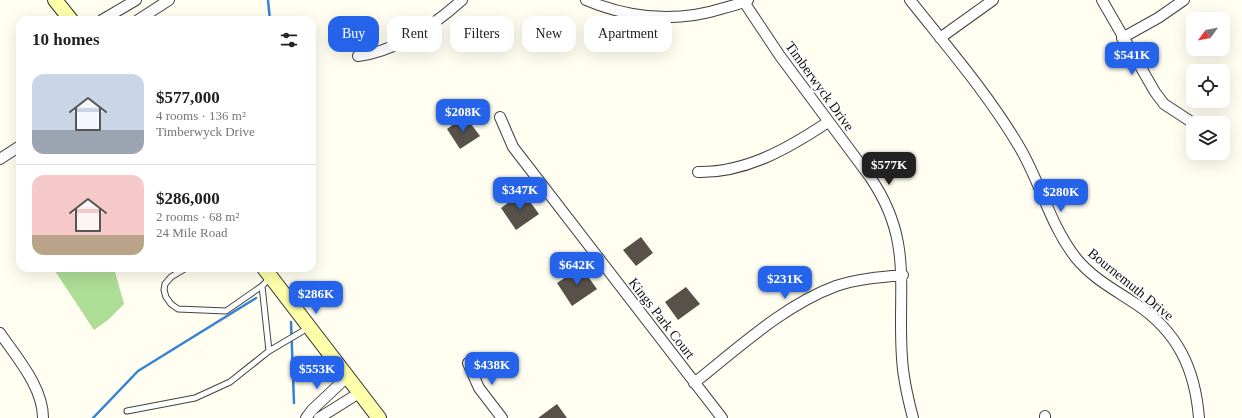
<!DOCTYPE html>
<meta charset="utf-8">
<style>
body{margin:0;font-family:Georgia,serif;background:#f6f6f6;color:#202124;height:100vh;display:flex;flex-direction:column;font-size:15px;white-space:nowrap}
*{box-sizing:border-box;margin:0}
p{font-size:13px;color:#757577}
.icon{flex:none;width:22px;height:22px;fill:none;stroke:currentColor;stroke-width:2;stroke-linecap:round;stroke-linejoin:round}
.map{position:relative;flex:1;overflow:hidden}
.drawer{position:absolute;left:16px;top:16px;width:300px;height:256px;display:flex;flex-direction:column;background:#fff;border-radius:12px;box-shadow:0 4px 16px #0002}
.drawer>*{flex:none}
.banner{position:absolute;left:328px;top:16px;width:380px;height:36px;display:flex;gap:8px}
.needle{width:26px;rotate:238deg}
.controls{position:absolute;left:1186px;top:12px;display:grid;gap:8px}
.controls a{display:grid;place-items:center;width:44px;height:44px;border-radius:8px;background:#fff;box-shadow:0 4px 16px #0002;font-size:20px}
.price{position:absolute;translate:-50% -34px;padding:0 9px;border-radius:8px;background:#2563eb;color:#fff;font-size:13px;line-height:26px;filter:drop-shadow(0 1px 2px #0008)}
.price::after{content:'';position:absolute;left:50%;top:24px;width:12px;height:9px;margin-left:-6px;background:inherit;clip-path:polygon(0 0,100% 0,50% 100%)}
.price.selected{background:#222;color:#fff}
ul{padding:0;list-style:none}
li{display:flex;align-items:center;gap:12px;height:100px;padding:0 16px}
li+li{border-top:1px solid #e0e0e0}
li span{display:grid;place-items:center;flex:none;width:112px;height:80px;border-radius:12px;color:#555}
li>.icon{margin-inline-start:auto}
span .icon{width:48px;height:48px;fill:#fffc;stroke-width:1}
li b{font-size:17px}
h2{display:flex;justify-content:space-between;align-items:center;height:48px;padding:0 16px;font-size:17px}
.chip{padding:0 14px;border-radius:12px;background:#fff;box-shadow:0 4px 16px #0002;font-size:14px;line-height:36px}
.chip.selected{background:#2563eb;color:#fff}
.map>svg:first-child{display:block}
.forest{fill:#aedd96}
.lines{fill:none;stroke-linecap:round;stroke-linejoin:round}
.stream{stroke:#3583d4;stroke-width:2.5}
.building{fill:#58514a}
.lane-casing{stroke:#424242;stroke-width:7}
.street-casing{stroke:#424242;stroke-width:12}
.secondary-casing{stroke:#313131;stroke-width:16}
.lane{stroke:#fff;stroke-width:5}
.street{stroke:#fff;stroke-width:10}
.secondary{stroke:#ffffab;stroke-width:14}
.labels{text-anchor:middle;stroke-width:4;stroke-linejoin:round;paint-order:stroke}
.street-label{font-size:14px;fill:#0f0f0f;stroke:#fff}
</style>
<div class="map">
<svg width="1242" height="418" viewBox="0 0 1242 418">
<rect width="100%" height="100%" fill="#fffef0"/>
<path class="forest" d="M 53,268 L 114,268 L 124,304 L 108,320 L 94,330 Z"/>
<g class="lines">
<path class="stream" d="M 268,0 L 270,20
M 291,322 L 294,403
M 93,418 L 138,371 L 256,298"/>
</g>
<path class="building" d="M 465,116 L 480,136 L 460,149 L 447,129 Z
M 523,192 L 539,214 L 516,230 L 501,208 Z
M 641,237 L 653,253 L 636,266 L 623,250 Z
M 581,267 L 597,289 L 572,306 L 557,283 Z
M 686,287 L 700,304 L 678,320 L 665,302 Z
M 557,404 L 567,418 L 538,418 Z"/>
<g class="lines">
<defs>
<path id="lane" d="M 186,268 L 171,277 L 165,284 L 164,290 L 166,297 L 171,304 L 178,309 L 226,311 L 262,286 L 270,278
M 262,286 L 269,351
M 127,411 L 195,398 L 230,382 L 269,351 L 308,328"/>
<path id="street" d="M 586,0 C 631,19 677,23 724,8 C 732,6 740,4 748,0
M 910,0 C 948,48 989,95 1020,148 C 1041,184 1050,225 1076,258 C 1092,278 1115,290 1136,304 C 1178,332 1195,369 1199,418
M 1102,0 L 1155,92 L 1164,104 L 1193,123
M 744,2 L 780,56 L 870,177 C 914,241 897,288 902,358 C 903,378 908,399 913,418
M 102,20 L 136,0
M 138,20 L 169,0
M 940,38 L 993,0
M 1122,38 L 1158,18 L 1184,0
M 358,56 C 397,51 433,26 462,0
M 500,117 L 513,147 L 722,418
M 0,159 L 20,146
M 698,172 C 746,173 789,148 828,122
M 0,333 C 17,358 43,387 43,418
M 468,363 L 479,388 L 502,418
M 694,383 C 737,349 784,305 836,286 C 857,279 880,277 903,275
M 306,418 L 312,410 L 347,377
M 319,418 L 359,393
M 1045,418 L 1045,416"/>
<path id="secondary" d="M 55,0 L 71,20
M 264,268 L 379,418"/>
</defs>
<use href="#lane" class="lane-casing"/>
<use href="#street" class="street-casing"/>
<use href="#secondary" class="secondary-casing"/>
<use href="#lane" class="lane"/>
<use href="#street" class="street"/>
<use href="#secondary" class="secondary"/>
</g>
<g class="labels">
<g class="street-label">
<text transform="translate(820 86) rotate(54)" y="5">Timberwyck Drive</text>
<text transform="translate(1131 284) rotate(39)" y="5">Bournemuth Drive</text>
<text transform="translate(662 318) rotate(52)" y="5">Kings Park Court</text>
</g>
</g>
</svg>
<div class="controls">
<a><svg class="needle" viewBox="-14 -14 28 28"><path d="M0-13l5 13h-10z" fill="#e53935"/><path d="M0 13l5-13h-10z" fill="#757577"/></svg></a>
<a><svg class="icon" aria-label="locate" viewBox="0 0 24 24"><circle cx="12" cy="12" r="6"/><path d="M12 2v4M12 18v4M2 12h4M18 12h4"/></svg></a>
<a><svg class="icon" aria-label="layers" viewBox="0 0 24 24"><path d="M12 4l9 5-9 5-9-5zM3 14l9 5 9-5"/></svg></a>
</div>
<b class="price" style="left:1132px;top:76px">$541K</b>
<b class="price" style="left:463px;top:133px">$208K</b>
<b class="price selected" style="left:889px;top:186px">$577K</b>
<b class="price" style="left:520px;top:211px">$347K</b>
<b class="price" style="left:1061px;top:213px">$280K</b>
<b class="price" style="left:577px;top:286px">$642K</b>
<b class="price" style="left:785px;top:300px">$231K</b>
<b class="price" style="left:316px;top:315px">$286K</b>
<b class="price" style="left:492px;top:386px">$438K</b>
<b class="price" style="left:317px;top:390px">$553K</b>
<div class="banner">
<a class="chip selected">Buy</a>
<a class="chip">Rent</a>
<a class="chip">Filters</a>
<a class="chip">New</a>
<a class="chip">Apartment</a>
</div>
<section class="drawer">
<h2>10 homes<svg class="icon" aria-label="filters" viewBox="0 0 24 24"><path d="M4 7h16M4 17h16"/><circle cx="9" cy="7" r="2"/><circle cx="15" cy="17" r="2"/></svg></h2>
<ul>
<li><span style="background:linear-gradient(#c9d6e8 70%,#9aa5b1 0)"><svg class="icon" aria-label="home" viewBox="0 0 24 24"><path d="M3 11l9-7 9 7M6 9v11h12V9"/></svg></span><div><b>$577,000</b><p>4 rooms · 136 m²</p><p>Timberwyck Drive</p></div></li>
<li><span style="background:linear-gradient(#f6c9c9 75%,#b9a48a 0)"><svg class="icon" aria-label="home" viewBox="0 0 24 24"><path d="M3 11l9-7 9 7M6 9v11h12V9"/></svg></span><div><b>$286,000</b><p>2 rooms · 68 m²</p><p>24 Mile Road</p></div></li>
</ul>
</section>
</div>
